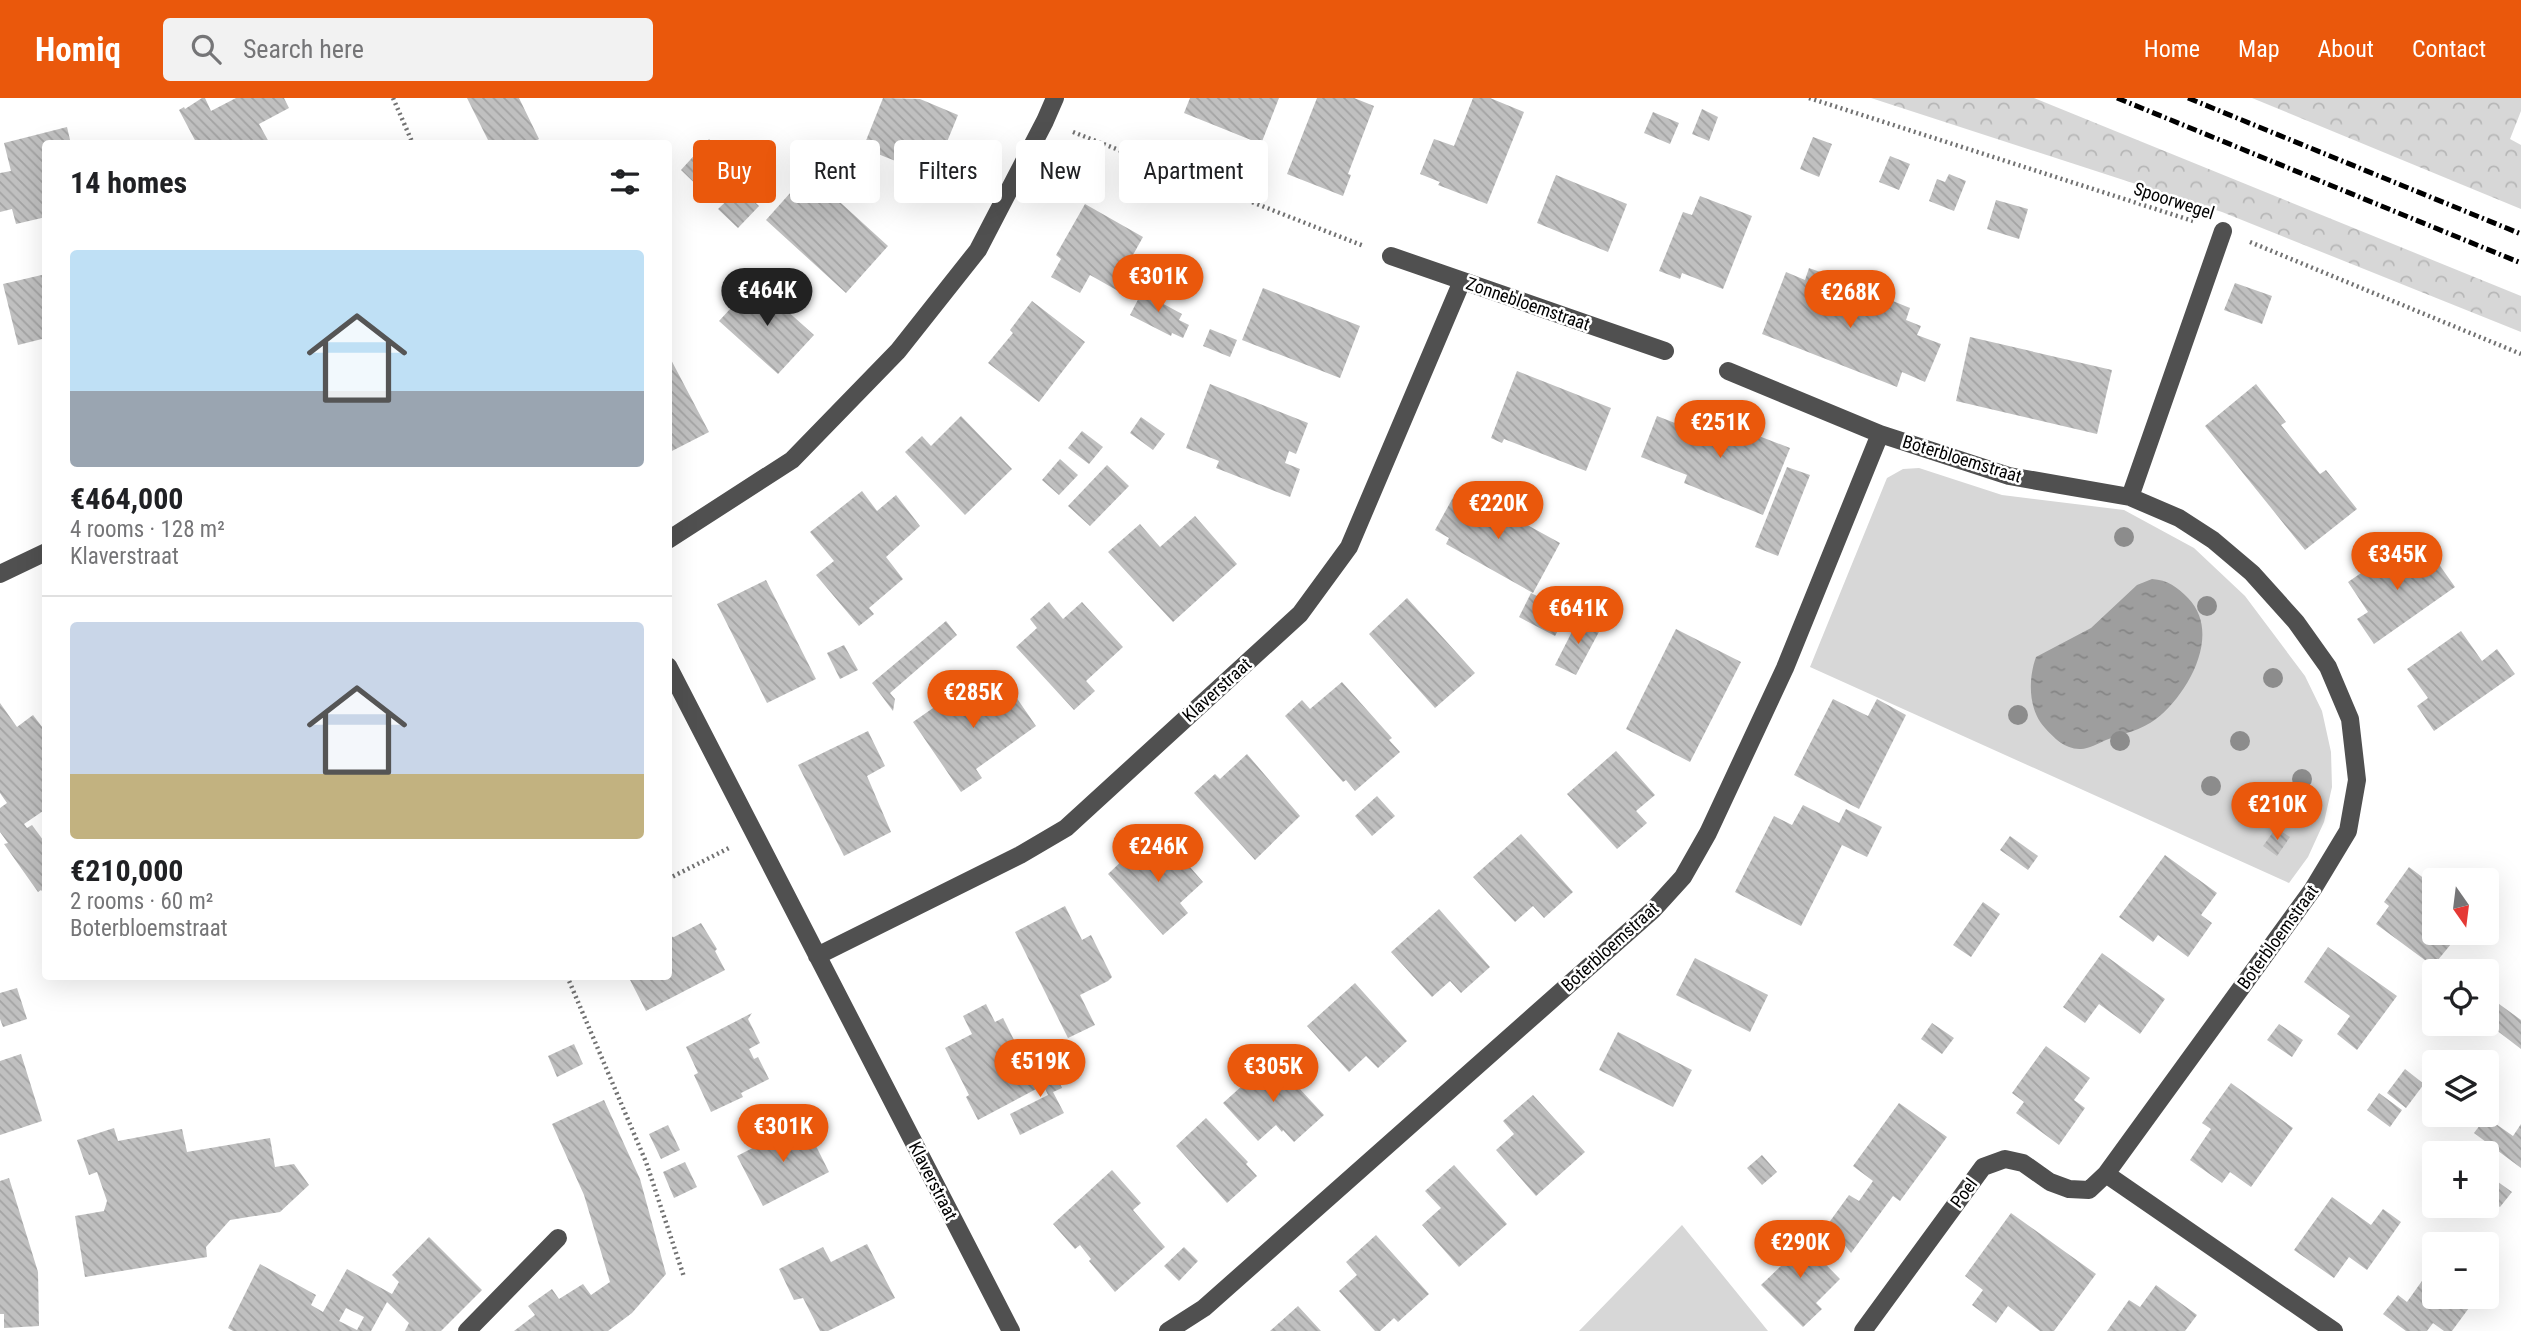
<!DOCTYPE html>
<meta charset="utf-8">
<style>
body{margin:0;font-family:"Roboto Condensed",sans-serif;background:#f2f2f2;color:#202124;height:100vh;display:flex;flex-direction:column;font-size:26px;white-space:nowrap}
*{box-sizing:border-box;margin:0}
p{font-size:23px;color:#757577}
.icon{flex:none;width:38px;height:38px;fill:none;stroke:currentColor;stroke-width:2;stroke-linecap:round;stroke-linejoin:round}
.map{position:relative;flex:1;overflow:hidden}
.panel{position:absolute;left:42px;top:42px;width:630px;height:840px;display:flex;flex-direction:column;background:#fff;border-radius:7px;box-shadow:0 7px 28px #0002}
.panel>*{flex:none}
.guide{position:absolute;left:693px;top:42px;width:665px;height:63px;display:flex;gap:14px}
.needle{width:46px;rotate:166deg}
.tools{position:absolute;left:2422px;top:770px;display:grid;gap:14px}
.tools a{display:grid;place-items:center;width:77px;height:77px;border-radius:7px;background:#fff;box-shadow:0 7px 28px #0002;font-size:35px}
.price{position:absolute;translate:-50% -60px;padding:0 16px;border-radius:24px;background:#ea580c;color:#fff;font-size:23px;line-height:46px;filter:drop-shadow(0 2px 4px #0008)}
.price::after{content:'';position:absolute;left:50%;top:42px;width:21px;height:16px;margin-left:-10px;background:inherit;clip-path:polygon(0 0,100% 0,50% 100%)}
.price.active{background:#222;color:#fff}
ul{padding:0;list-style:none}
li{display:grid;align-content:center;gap:14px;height:371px;padding:0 28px}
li+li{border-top:2px solid #e0e0e0}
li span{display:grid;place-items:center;height:217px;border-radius:7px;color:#555}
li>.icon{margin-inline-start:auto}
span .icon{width:126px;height:126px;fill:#fffc;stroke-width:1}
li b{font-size:30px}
h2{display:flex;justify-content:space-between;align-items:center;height:84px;padding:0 28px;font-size:30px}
.chip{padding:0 24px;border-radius:7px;background:#fff;box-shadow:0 7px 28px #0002;font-size:24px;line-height:63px}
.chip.active{background:#ea580c;color:#fff}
header{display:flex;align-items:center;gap:42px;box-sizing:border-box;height:98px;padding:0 35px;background:#ea580c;color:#fff}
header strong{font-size:33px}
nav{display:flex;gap:38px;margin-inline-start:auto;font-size:24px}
.search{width:490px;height:63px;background:#f2f2f2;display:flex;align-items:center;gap:18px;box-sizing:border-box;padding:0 24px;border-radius:7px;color:#757577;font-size:26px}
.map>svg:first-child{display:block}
.green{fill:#d7d7d7}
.forest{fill:url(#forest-crowns)}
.water{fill:url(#water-ripples)}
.building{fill:url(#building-back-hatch);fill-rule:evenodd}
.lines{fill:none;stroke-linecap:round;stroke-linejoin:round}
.path{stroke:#727272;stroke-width:4.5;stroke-dasharray:2 3.5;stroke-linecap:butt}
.minor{stroke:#505050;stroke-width:18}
.rail{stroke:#000;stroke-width:5;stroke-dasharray:10 3.5 2 3.5;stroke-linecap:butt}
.tree{fill:#8c8c8c}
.labels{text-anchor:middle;stroke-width:5;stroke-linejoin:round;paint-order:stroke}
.street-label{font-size:18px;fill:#000;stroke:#fff}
</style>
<header>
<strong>Homiq</strong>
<div class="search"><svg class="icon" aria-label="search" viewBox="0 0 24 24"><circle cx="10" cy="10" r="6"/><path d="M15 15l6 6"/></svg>Search here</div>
<nav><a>Home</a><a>Map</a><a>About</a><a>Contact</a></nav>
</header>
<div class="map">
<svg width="2521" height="1233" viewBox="0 0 2521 1233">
<defs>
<pattern id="forest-crowns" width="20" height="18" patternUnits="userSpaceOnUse" patternTransform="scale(1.75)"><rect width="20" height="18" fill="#d7d7d7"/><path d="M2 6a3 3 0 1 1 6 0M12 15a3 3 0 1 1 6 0" fill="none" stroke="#b7b7b7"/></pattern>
<pattern id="water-ripples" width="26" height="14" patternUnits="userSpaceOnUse" patternTransform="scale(1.75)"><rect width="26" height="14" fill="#9e9e9e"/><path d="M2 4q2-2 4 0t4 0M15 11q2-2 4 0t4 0" fill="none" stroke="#868686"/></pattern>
<pattern id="building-back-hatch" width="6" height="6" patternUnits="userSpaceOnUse" patternTransform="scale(1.75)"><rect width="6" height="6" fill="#c0c0c0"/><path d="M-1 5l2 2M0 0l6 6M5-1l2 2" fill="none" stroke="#a3a3a3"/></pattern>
</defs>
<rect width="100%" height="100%" fill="#fff"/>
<path class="green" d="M 1919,370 L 2002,397 L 2124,412 L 2194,450 L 2245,498 L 2305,578 L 2322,613 L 2331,654 L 2332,689 L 2324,724 L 2308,759 L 2289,785 L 1810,569 L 1887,380 L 1903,371 Z
M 1682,1127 L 1768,1233 L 1579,1233 Z"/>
<path class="forest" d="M 1871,0 L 2034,0 L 2521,198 L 2521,234 L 2222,114 Z
M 2252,0 L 2521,0 L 2521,13 L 2510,41 L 2521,47 L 2521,111 Z"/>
<path class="water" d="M 2152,481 C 2168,482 2177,489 2188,500 C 2223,536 2187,597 2156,621 C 2142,632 2122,636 2106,642 C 2099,645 2088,651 2081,651 C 2066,652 2054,640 2045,630 C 2028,612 2028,581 2036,559 L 2091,530 L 2137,487 Z"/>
<path class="building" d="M 202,0 L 205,0 L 211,13 L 236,0 L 284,0 L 289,10 L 259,26 L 270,46 L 197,46 L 179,12 L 184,9 L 185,11 Z
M 467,0 L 519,0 L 539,41 L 531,46 L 490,46 Z
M 883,0 L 920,1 L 958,17 L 933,78 L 863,50 Z
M 1190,0 L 1279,0 L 1261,46 L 1184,15 Z
M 1317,0 L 1354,0 L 1374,8 L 1348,76 L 1351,77 L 1343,98 L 1287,76 Z
M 1473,0 L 1490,0 L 1524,14 L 1487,106 L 1438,87 L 1440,84 L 1420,76 L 1434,41 L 1454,48 Z
M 1702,11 L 1718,19 L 1709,43 L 1692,36 Z
M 1653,14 L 1679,25 L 1670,46 L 1644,35 Z
M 67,29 L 71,46 L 46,46 L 46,119 L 16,126 L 12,111 L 0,114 L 0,75 L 11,73 L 4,45 Z
M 1813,39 L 1832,46 L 1819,79 L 1800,71 Z
M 709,41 L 738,68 L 710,100 L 681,72 Z
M 1890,58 L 1910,66 L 1899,92 L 1879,84 Z
M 808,75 L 888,148 L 846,195 L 766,122 Z
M 1949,76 L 1966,83 L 1954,113 L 1929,103 L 1937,81 L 1945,84 Z
M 1556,77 L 1627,106 L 1608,154 L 1537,125 Z
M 740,90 L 759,108 L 738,130 L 718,111 Z
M 1700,98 L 1752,118 L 1723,191 L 1682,175 L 1680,181 L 1659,173 L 1683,114 L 1692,117 Z
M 1996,102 L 2028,111 L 2019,141 L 1987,131 Z
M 1085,106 L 1143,139 L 1129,164 L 1141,172 L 1127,198 L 1090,177 L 1080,195 L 1051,179 L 1061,161 L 1056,157 Z
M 1809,170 L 1834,179 L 1829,191 L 1875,210 L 1878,211 L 1883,199 L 1910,210 L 1906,222 L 1921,228 L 1917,237 L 1941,246 L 1925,284 L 1902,274 L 1897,289 L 1762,236 L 1786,174 L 1805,182 Z
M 46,176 L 46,240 L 18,247 L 3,186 Z
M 755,184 L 814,237 L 778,276 L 719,223 Z
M 2235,185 L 2272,198 L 2262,226 L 2224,212 Z
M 1145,188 L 1161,196 L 1158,203 L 1182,216 L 1179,222 L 1189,227 L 1183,240 L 1172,235 L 1171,238 L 1130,217 Z
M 1263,190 L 1360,228 L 1340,280 L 1242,242 Z
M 1032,203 L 1085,244 L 1039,304 L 988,265 L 1013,235 L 1010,232 Z
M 1210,231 L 1237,242 L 1230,259 L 1203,248 Z
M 1970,239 L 2112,272 L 2097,336 L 1956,303 Z
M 668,256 L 709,334 L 668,355 Z
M 1517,273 L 1611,310 L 1586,373 L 1504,341 L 1502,345 L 1491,340 Z
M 1210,286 L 1308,325 L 1296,356 L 1289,353 L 1285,365 L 1300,371 L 1290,399 L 1216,370 L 1219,363 L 1186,350 Z
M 2256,286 L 2286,324 L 2281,327 L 2320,376 L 2326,372 L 2357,411 L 2305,452 L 2205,328 Z
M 961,318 L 1012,371 L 965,417 L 905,354 L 922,338 L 931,348 Z
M 1657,318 L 1703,336 L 1710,319 L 1790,350 L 1763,417 L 1684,385 L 1687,377 L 1641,359 Z
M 1141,319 L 1165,336 L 1153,352 L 1130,335 Z
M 1082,333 L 1103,349 L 1089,366 L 1068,350 Z
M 1060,361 L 1078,377 L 1059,397 L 1042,382 Z
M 1107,367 L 1129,388 L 1090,428 L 1068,408 Z
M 1787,369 L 1810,377 L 1778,458 L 1755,449 Z
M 862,393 L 877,413 L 896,397 L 920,428 L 886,459 L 903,481 L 869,510 L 874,516 L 859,528 L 816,477 L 834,463 L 810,434 Z
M 1455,396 L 1470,404 L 1473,397 L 1560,445 L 1533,495 L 1446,446 L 1449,440 L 1435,432 Z
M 1195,418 L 1237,466 L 1173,524 L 1108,454 L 1140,426 L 1160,449 Z
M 2402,447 L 2422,476 L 2438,465 L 2455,489 L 2374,546 L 2357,521 L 2368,514 L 2348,484 Z
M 766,482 L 816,581 L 767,605 L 717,506 Z
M 1531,495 L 1568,514 L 1555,538 L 1519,519 Z
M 1407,500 L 1475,575 L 1435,610 L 1369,536 Z
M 1049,504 L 1063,521 L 1082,504 L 1123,549 L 1086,583 L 1095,593 L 1074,612 L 1016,549 L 1037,530 L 1030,521 Z
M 1580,518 L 1601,530 L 1576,577 L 1555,567 Z
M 946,523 L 957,537 L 890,595 L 895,601 L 893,613 L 872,585 Z
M 1676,531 L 1741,564 L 1690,664 L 1626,631 Z
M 2461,533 L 2482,563 L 2497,551 L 2515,576 L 2434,633 L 2417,608 L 2428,600 L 2407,571 Z
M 844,547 L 858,572 L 840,581 L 827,555 Z
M 972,583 L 982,599 L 1005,583 L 1036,628 L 976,671 L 982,680 L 961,694 L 913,624 Z
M 1342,584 L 1392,640 L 1389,642 L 1400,654 L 1355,693 L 1346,682 L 1343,684 L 1285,618 L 1302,602 L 1310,611 Z
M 1833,601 L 1868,618 L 1877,601 L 1906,617 L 1859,711 L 1794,677 Z
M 0,605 L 17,629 L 33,617 L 46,634 L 46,711 L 24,726 L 27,730 L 32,727 L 46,746 L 46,798 L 41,792 L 38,794 L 4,746 L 8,745 L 0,734 L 0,710 L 7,705 L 0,695 Z
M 868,633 L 885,668 L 867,678 L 891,734 L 844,758 L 798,667 Z
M 1616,653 L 1655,697 L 1636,713 L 1647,725 L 1617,751 L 1567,696 Z
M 1247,656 L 1300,718 L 1255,762 L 1194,695 L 1215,676 L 1220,681 Z
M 1377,698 L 1395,718 L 1372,738 L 1355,718 Z
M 1803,707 L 1839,725 L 1846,711 L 1882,729 L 1867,759 L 1842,747 L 1801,828 L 1735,794 L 1774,718 L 1792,727 Z
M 2276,730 L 2290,739 L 2277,758 L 2263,748 Z
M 1521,736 L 1573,794 L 1544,820 L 1533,808 L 1515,824 L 1473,779 Z
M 1163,738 L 1203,784 L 1180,805 L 1188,815 L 1163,837 L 1108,776 L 1125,760 L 1131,768 Z
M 2010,738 L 2038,758 L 2028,772 L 2000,752 Z
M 2165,757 L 2217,795 L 2201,817 L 2212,825 L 2188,859 L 2158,837 L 2153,844 L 2119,819 Z
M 2409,769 L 2434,788 L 2434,835 L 2460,835 L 2433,868 L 2376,826 L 2389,808 L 2384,804 Z
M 1983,804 L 2000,816 L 1971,859 L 1953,847 Z
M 1065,808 L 1082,842 L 1091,837 L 1112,879 L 1108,883 L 1080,897 L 1095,927 L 1068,940 L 1015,834 Z
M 1439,811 L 1490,869 L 1461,895 L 1450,883 L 1432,899 L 1391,854 Z
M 701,825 L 717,851 L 715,853 L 725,872 L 646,913 L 628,878 L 668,878 L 668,838 L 674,839 Z
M 2328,849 L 2397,898 L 2357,952 L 2337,936 L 2350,918 L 2304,884 Z
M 2102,855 L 2165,901 L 2140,936 L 2099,906 L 2085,925 L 2063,909 Z
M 1695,860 L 1768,897 L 1750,934 L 1676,897 Z
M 1355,885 L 1407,943 L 1378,970 L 1366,958 L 1349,974 L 1307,928 Z
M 17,890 L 27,921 L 3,929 L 0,921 L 0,895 Z
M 2495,903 L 2521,922 L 2521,951 L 2487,925 L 2487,913 Z
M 986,906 L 995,924 L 1003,920 L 1038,990 L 978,1022 L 966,999 L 969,997 L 945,950 L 972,936 L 963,918 Z
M 752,915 L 748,921 L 760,945 L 749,951 L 754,961 L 758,959 L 769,981 L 741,995 L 743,999 L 711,1014 L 694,977 L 698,975 L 686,949 Z
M 1932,925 L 1954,940 L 1942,956 L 1921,941 Z
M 2279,926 L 2303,942 L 2292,959 L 2267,942 Z
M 1618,934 L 1692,972 L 1673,1009 L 1599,972 Z
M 574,946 L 583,966 L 557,979 L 548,958 Z
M 2046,948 L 2090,980 L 2074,1002 L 2085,1010 L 2059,1047 L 2016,1015 L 2024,1004 L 2012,995 Z
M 1045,954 L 1062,990 L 1053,994 L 1064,1015 L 1020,1037 L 1010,1016 L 1048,997 L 1031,961 Z
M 21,956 L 42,1023 L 0,1037 L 0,963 Z
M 1272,961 L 1324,1017 L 1294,1044 L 1283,1032 L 1282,1034 L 1276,1027 L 1258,1043 L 1223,1005 Z
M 2405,971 L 2424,986 L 2406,1010 L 2387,995 Z
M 2231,985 L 2293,1030 L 2251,1089 L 2230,1074 L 2222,1085 L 2190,1062 L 2211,1031 L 2202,1025 Z
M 2379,995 L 2402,1012 L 2390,1029 L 2367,1012 Z
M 1533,997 L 1585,1054 L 1536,1098 L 1496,1052 L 1514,1036 L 1503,1023 Z
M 604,1002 L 640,1081 L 666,1176 L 632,1215 L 608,1233 L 514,1233 L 535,1217 L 528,1208 L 552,1191 L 559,1201 L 583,1186 L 591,1197 L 610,1184 L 584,1097 L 552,1026 Z
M 1899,1005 L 1947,1039 L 1900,1103 L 1893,1098 L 1851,1155 L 1828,1126 L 1849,1097 L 1859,1103 L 1873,1083 L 1853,1068 Z
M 2486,1019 L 2513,1038 L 2521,1026 L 2521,1070 L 2474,1035 Z
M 1206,1020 L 1248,1064 L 1246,1066 L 1257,1078 L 1227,1105 L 1176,1048 Z
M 804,1024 L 829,1074 L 763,1108 L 737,1058 Z
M 668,1027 L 680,1052 L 661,1061 L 649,1036 Z
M 114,1030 L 118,1043 L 182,1031 L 187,1054 L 270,1040 L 275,1069 L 294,1066 L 309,1087 L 280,1114 L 230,1122 L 206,1149 L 207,1159 L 85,1179 L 75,1118 L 104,1113 L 107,1103 L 97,1074 L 89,1077 L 77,1042 Z
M 1762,1057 L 1777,1074 L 1762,1087 L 1747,1070 Z
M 685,1064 L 697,1089 L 674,1100 L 663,1074 Z
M 1454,1067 L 1507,1126 L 1459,1169 L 1422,1127 L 1441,1110 L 1425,1093 Z
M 1112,1072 L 1141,1105 L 1133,1112 L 1165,1149 L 1115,1194 L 1089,1163 L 1091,1161 L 1080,1147 L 1075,1151 L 1053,1126 Z
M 2487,1076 L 2512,1094 L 2500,1109 L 2487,1100 Z
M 9,1080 L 38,1174 L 39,1228 L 4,1230 L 4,1216 L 0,1216 L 0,1083 Z
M 2332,1099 L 2371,1127 L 2383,1111 L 2401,1124 L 2367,1172 L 2349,1159 L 2334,1180 L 2294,1152 Z
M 2011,1115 L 2096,1176 L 2054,1233 L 2040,1233 L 2008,1208 L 1996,1225 L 1972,1207 L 1983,1192 L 1965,1178 Z
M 1794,1134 L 1840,1181 L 1816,1205 L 1822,1211 L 1803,1229 L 1761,1187 L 1781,1168 L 1771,1157 Z
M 1376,1137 L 1429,1196 L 1398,1224 L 1394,1220 L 1380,1233 L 1375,1233 L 1339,1193 L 1357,1177 L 1346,1164 Z
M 429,1139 L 482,1192 L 441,1233 L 405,1233 L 409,1225 L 387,1204 L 371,1233 L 233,1233 L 228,1230 L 260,1166 L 316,1197 L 311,1207 L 323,1214 L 347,1171 L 392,1196 L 399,1184 L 392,1177 ZM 346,1210 L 364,1219 L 357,1232 L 339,1223 Z
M 867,1146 L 895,1200 L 828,1233 L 820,1233 L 803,1200 L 794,1202 L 779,1171 L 823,1149 L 831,1164 Z
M 1184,1149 L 1198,1163 L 1179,1183 L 1164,1168 Z
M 2434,1166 L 2434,1199 L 2477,1199 L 2452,1233 L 2444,1233 L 2433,1225 L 2427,1233 L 2406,1233 L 2383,1216 L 2398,1197 L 2407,1204 Z
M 2156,1187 L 2197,1217 L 2185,1233 L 2107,1233 L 2129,1202 L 2140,1209 Z
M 1298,1208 L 1321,1233 L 1270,1233 Z"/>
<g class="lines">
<path class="path" d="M 393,0 L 413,46
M 1809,0 L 2193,123
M 1073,34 L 1364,148
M 2250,144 L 2521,256
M 668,781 L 729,750
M 567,878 L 646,1064 L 684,1179"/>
<path class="minor" d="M 1391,158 L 1665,253
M 1728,273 L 1880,336
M 2130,399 L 2223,133
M 668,442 L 792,362 L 898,253 L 978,152 L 1045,23 L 1055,0
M 0,476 L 46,454
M 668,568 L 1011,1233
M 817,858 L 1020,757 L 1066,730 L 1300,516 L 1349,449 L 1462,183
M 467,1233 L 558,1140
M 1168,1233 L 1204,1210 L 1653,812 L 1683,779 L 1708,735 L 1785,570 L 1880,336 L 2009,378 L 2130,399 L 2179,420 L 2213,442 L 2252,475 L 2296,524 L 2328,569 L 2350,621 L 2357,682 L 2348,733 L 2313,791 L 2106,1076 L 2334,1233
M 1863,1233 L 1983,1069 L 2005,1061 L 2023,1065 L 2050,1084 L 2069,1091 L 2089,1092 L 2106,1076"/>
<path class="rail" d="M 2117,0 L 2521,165
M 2188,0 L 2521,136"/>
</g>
<g class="tree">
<circle cx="2124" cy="439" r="10"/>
<circle cx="2207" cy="508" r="10"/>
<circle cx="2273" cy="580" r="10"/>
<circle cx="2018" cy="617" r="10"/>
<circle cx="2120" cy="643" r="10"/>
<circle cx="2240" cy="643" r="10"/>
<circle cx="2302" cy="681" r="10"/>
<circle cx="2211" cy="688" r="10"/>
</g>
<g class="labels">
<g class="street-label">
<text transform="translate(2174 103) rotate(18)" y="6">Spoorwegel</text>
<text transform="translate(1528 206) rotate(19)" y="6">Zonnebloemstraat</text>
<text transform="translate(1962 361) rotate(17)" y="6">Boterbloemstraat</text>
<text transform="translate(1217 592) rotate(-42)" y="6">Klaverstraat</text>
<text transform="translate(2278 839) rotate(-54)" y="6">Boterbloemstraat</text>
<text transform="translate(1610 849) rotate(-42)" y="6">Boterbloemstraat</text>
<text transform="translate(933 1083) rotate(63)" y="6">Klaverstraat</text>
<text transform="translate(1964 1095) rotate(-54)" y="6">Poel</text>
</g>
</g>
</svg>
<div class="tools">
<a><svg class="needle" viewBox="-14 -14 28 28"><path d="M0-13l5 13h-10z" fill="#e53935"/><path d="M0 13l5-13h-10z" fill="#757577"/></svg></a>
<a><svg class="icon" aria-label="locate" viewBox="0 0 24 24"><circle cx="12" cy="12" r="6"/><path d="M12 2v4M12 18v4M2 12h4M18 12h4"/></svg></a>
<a><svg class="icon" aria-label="layers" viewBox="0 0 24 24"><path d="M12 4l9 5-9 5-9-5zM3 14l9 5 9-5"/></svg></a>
<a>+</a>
<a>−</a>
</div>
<b class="price" style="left:1158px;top:216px">€301K</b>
<b class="price active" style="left:767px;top:230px">€464K</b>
<b class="price" style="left:1850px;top:232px">€268K</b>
<b class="price" style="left:1720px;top:362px">€251K</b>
<b class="price" style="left:1498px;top:443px">€220K</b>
<b class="price" style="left:2397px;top:494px">€345K</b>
<b class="price" style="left:1578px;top:548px">€641K</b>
<b class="price" style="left:973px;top:632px">€285K</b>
<b class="price" style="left:2277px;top:744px">€210K</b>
<b class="price" style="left:1158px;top:786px">€246K</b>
<b class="price" style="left:1040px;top:1001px">€519K</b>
<b class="price" style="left:1273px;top:1006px">€305K</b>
<b class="price" style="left:783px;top:1066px">€301K</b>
<b class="price" style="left:1800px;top:1182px">€290K</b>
<div class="guide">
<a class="chip active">Buy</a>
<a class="chip">Rent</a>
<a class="chip">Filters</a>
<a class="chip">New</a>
<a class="chip">Apartment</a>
</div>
<section class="panel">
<h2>14 homes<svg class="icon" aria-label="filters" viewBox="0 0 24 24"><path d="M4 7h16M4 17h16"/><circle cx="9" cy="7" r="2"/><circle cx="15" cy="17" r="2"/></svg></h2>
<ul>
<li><span style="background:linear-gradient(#bfe0f5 65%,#9aa5b1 0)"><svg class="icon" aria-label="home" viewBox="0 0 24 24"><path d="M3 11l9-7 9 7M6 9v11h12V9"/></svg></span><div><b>€464,000</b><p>4 rooms · 128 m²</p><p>Klaverstraat</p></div></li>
<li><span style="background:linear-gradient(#c9d6e8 70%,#c2b280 0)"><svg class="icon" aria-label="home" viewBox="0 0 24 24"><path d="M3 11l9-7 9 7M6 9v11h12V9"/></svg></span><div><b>€210,000</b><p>2 rooms · 60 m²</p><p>Boterbloemstraat</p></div></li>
</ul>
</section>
</div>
